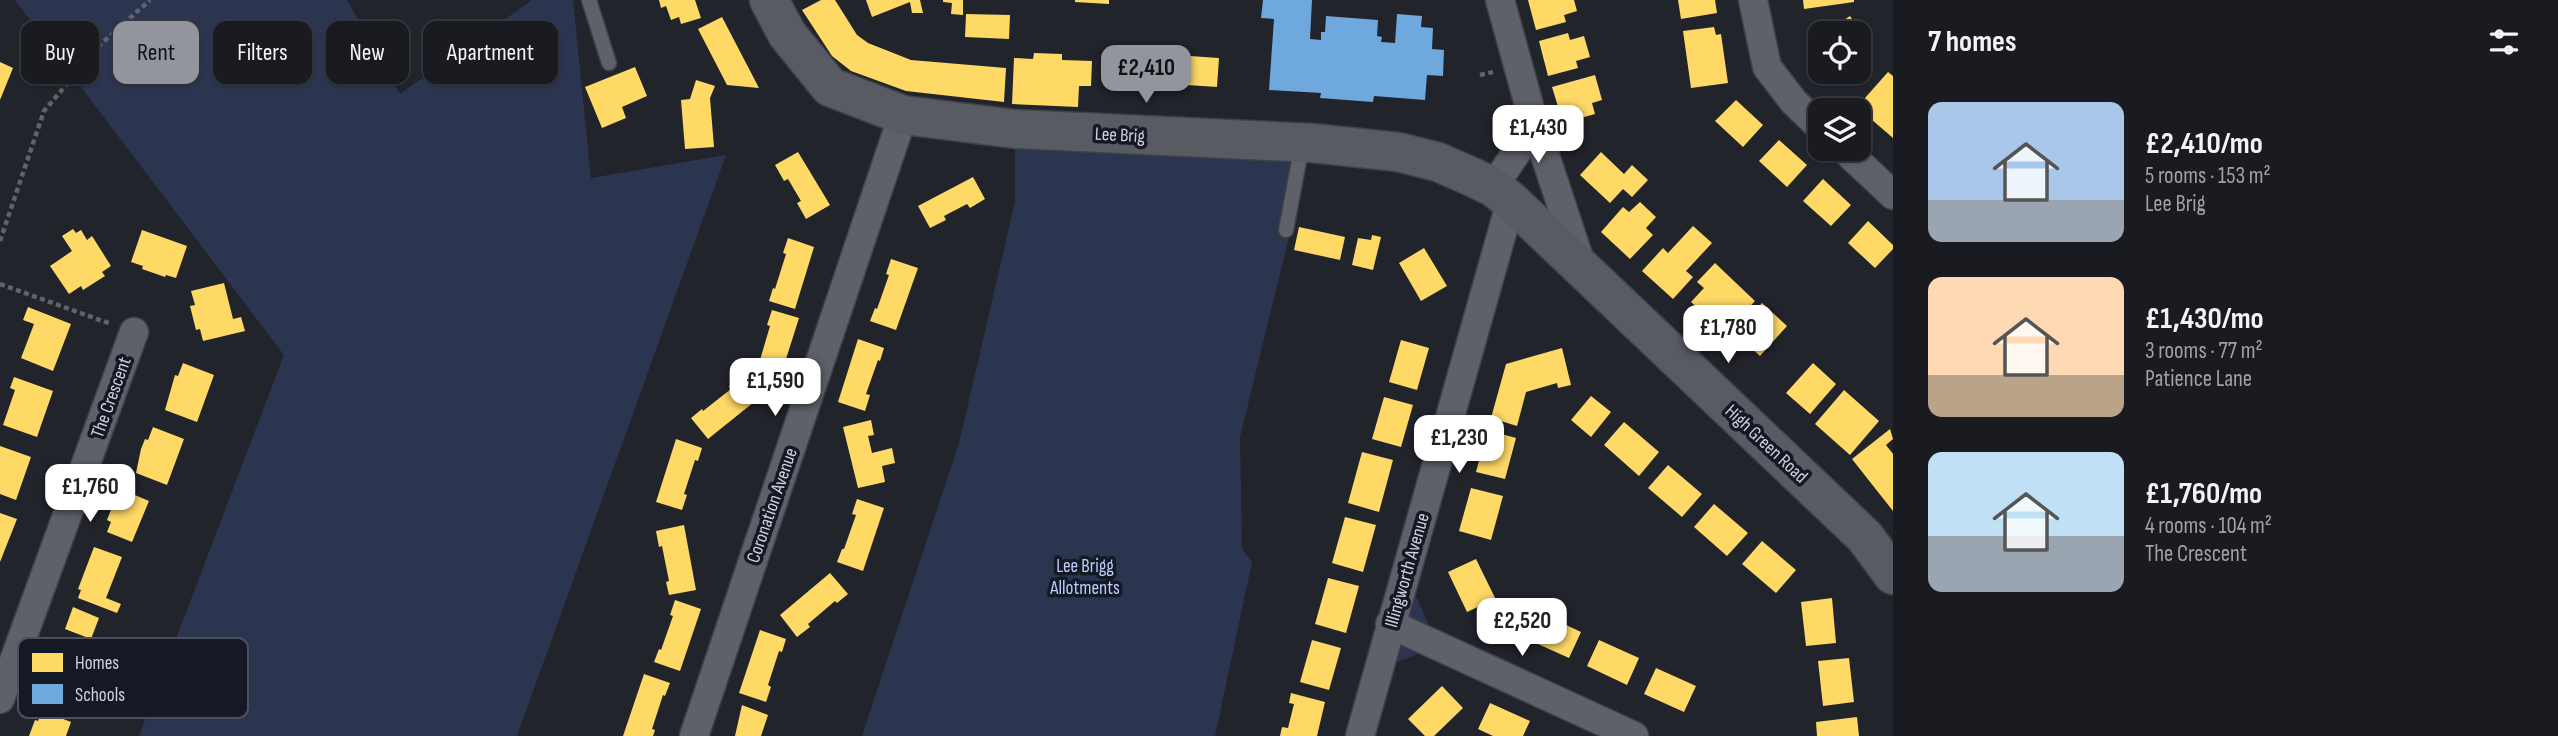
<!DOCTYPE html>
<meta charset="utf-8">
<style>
body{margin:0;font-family:"Sofia Sans Condensed",sans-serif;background:#232429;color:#f1f3f6;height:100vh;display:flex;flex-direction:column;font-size:26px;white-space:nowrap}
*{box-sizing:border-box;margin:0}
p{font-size:23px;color:#9fa1a5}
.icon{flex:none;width:38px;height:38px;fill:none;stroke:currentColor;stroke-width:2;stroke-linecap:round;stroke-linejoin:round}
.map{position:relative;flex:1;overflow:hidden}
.panel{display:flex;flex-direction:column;background:#1a1b20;width:665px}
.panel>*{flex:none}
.hud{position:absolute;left:21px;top:21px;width:665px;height:63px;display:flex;gap:14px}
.controls{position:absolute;left:1808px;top:21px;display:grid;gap:14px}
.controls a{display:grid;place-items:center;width:63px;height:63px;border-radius:14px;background:#1a1b20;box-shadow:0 2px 5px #0004,0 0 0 2px #38393e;font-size:35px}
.price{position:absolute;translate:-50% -60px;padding:0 16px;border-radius:14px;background:#fff;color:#222;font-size:23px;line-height:46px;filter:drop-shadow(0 2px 4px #0008)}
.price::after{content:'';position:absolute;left:50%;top:42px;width:21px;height:16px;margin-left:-10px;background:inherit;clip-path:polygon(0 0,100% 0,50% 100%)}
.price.current{background:#92959d;color:#111}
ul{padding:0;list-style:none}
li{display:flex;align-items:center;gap:21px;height:175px;padding:0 35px}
li span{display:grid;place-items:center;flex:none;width:196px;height:140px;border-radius:14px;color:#555}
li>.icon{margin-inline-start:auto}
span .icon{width:84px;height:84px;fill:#fffc;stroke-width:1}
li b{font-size:30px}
h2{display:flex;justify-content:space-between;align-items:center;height:84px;padding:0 35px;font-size:30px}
.pill{padding:0 24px;border-radius:14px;background:#1a1b20;box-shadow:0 2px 5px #0004,0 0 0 2px #38393e;font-size:24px;line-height:63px}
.pill.current{background:#92959d;color:#111}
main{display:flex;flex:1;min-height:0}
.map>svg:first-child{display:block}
.green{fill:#2c354f}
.homes{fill:#ffd966}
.schools{fill:#6fa8dc}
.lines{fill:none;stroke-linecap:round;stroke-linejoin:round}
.lane-casing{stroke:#3f4146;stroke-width:17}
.street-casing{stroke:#3f4146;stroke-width:31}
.secondary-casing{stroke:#3f4146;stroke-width:41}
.path{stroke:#616369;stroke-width:4.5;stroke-dasharray:5 3.5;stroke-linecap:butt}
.lane{stroke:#5e6169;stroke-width:14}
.street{stroke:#5e6169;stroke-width:28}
.secondary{stroke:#585b62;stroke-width:38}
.labels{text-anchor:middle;stroke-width:7;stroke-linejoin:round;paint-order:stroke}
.street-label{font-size:19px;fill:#cfd2db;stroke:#151925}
.park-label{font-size:19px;fill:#bbcefb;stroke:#151925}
.key{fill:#151925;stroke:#4d505c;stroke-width:2}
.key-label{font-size:19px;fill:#cfd2db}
</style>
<main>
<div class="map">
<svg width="1893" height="736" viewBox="0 0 1893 736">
<rect width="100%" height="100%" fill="#22242b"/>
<path class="green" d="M 15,0 L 347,0 L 400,94 L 532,0 L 573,0 L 591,178 L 726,155 L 517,736 L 139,736 L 284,355 Z
M 1015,129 L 1312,143 L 1240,437 L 1242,549 L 1252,562 L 1215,736 L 862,736 L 959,443 L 1015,202 Z
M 1406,573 L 1438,646 L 1378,670 Z"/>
<path class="homes" d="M 659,0 L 695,0 L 701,18 L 681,24 L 679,17 L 671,20 L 666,6 L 661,8 Z
M 821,0 L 835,0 L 857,35 L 868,43 L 911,60 L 1006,68 L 1004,102 L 906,91 L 851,71 L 832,56 L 802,10 Z
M 866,0 L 920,0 L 923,13 L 912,13 L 910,2 L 872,17 Z
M 943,0 L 963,0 L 963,15 L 951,14 L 952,3 L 943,2 Z
M 1075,0 L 1109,0 L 1109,4 L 1075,2 Z
M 1528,0 L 1574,0 L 1577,11 L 1564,15 L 1566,22 L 1536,30 Z
M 1678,0 L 1715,0 L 1717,13 L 1681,19 Z
M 1803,0 L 1854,0 L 1854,2 L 1804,9 Z
M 966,14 L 1010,15 L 1009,39 L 965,37 Z
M 1850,16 L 1864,38 L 1858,42 L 1858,33 L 1819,33 L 1817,30 L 1833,19 L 1837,25 Z
M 722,17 L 759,88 L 727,85 L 698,29 Z
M 1714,27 L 1716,35 L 1721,34 L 1728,83 L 1691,88 L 1683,31 Z
M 1568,33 L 1570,40 L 1584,36 L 1590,57 L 1576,61 L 1578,68 L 1548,76 L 1539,41 Z
M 1820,35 L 1820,53 L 1812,40 Z
M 1858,44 L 1865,54 L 1862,56 L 1868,65 L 1858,71 Z
M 1113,52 L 1157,55 L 1155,84 L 1111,81 Z
M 1034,53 L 1062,54 L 1062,60 L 1092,61 L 1091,86 L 1079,86 L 1078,107 L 1012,104 L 1014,58 L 1033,59 Z
M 1175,55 L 1219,58 L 1217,87 L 1172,84 Z
M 0,62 L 13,68 L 0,100 Z
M 635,67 L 647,96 L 622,107 L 626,118 L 602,128 L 585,87 Z
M 1833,72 L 1858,72 L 1841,83 Z
M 1888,72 L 1893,76 L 1893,138 L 1857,107 Z
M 1595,75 L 1602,100 L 1592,103 L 1595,114 L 1563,123 L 1552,87 Z
M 696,80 L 715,86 L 710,98 L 714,147 L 685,149 L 681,100 L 690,99 Z
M 1736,100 L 1763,125 L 1743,147 L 1715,121 Z
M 1779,140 L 1807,165 L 1787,187 L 1759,161 Z
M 798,152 L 830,205 L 806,219 L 797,203 L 801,201 L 788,179 L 784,181 L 775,165 Z
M 1601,152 L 1624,174 L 1632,165 L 1648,180 L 1632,197 L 1623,189 L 1610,203 L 1580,175 Z
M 973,177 L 985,199 L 970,208 L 967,204 L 944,216 L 946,220 L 930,228 L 918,206 Z
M 1823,179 L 1851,205 L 1831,226 L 1803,201 Z
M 1640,202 L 1656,217 L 1646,228 L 1653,235 L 1630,259 L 1601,232 L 1623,207 L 1629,212 Z
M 1868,221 L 1893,245 L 1893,249 L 1875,268 L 1848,243 Z
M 1693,226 L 1712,243 L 1686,271 L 1693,277 L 1673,299 L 1642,271 L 1663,248 L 1668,253 Z
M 1299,227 L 1345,237 L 1340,260 L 1294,250 Z
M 73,229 L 76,233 L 81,230 L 87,240 L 92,236 L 111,266 L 102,272 L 105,276 L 83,290 L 81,286 L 69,294 L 50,266 L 72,251 L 62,236 Z
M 142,230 L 187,246 L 176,278 L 166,275 L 165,277 L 142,269 L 143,266 L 131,262 Z
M 1372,235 L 1381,237 L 1373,270 L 1352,265 L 1358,238 L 1371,240 Z
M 788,238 L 814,247 L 795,309 L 769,301 L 773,288 L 775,289 L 786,254 L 783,253 Z
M 1424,248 L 1447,286 L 1421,301 L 1399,263 Z
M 891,259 L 918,268 L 896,330 L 870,321 L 875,308 L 877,309 L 889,275 L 886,274 Z
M 1715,263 L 1755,301 L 1725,333 L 1691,302 L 1704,288 L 1697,282 Z
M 224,283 L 233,319 L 241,317 L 245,331 L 203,341 L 200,329 L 196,330 L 190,306 L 195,305 L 191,291 Z
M 1762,303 L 1787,326 L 1760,356 L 1735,333 Z
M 28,307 L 71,324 L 53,371 L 21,358 L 34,324 L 23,320 Z
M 772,310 L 799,318 L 779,381 L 753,373 L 757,360 L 760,360 L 770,326 L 767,325 Z
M 858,339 L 884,348 L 880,361 L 878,360 L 866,394 L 870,395 L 865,411 L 838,402 Z
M 1401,340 L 1429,348 L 1417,390 L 1389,382 Z
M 1562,348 L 1571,385 L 1558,388 L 1557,383 L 1526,392 L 1517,426 L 1491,418 L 1506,364 Z
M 183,363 L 214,375 L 197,422 L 165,410 L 175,375 L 178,376 Z
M 1813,363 L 1836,384 L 1810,414 L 1786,393 Z
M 741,376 L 759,398 L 708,439 L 691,418 L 702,409 L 703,411 L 731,389 L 729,386 Z
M 14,377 L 53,391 L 37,437 L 3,425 L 15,390 L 10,388 Z
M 1844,390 L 1879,421 L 1850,455 L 1815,424 Z
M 1591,396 L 1611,412 L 1591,437 L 1571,420 Z
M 1384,397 L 1413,405 L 1401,447 L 1372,439 Z
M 871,420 L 874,435 L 868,436 L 872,453 L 892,448 L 895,463 L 882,466 L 885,482 L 858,488 L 843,427 Z
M 1624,422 L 1659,452 L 1639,476 L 1604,445 Z
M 153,427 L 184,439 L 167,485 L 136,473 L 141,449 L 145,439 L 148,440 Z
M 1890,429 L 1893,439 L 1886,445 L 1893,454 L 1893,511 L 1852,459 Z
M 1487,430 L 1516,438 L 1505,479 L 1476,472 Z
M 676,439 L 702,448 L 698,461 L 695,460 L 684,494 L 687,495 L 682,510 L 656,502 Z
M 0,446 L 31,457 L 16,500 L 0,494 Z
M 1362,452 L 1393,460 L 1379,512 L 1348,503 Z
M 1668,465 L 1702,494 L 1682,517 L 1648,488 Z
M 1471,488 L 1503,496 L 1491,540 L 1459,531 Z
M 123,490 L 149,501 L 132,542 L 107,532 L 111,522 L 107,520 L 115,499 L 119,500 Z
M 857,499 L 884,508 L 863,571 L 837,562 L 842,549 L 844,549 L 856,515 L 852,514 Z
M 1714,504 L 1748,533 L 1727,556 L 1694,527 Z
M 0,513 L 17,519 L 0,562 Z
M 1345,517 L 1376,525 L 1363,572 L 1332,563 Z
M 684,525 L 696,590 L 669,595 L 666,582 L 669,581 L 662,546 L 659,547 L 656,531 Z
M 1762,541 L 1796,570 L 1776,593 L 1742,564 Z
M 94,547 L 122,557 L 106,598 L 121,604 L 117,613 L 78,598 L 81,590 L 78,589 Z
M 1476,559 L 1498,604 L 1485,611 L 1482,605 L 1467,612 L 1448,572 Z
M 830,573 L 848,594 L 837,603 L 835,601 L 808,624 L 810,627 L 797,637 L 780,615 Z
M 1328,578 L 1359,586 L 1346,633 L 1315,624 Z
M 1832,598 L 1836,643 L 1806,646 L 1801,602 Z
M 675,600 L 701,609 L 680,671 L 654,662 L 659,649 L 661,650 L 673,616 L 670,615 Z
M 73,607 L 99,618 L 91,639 L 65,629 Z
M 1530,608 L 1581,632 L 1569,658 L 1518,635 Z
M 760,630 L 786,639 L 782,652 L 779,651 L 768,685 L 771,687 L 766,702 L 739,693 Z
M 1312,640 L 1341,648 L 1329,690 L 1300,682 Z
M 1599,640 L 1639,658 L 1627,685 L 1587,666 Z
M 1849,658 L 1854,702 L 1823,706 L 1818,661 Z
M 1656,668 L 1696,686 L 1684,712 L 1644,694 Z
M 644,674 L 670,683 L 665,696 L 663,695 L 652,729 L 655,730 L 653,736 L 623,736 Z
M 1442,686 L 1463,708 L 1434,736 L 1425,736 L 1408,719 Z
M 1291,693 L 1325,702 L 1317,736 L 1280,736 L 1282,727 L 1288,728 L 1294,704 L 1289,703 Z
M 1490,703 L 1530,721 L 1523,736 L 1493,736 L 1478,729 Z
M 742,705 L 768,715 L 761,736 L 735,736 Z
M 42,711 L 71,722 L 66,736 L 29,736 L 35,720 L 38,721 Z
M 1857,717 L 1859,736 L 1817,736 L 1816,722 Z"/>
<path class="schools" d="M 1263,0 L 1312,0 L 1310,39 L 1321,40 L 1321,32 L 1325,32 L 1326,16 L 1378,20 L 1377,36 L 1382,37 L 1381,42 L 1395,43 L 1397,14 L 1422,16 L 1421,27 L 1433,28 L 1432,49 L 1444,50 L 1443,76 L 1427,75 L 1425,100 L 1374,96 L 1373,102 L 1320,98 L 1321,93 L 1269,90 L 1274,19 L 1261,18 Z"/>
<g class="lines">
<defs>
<path id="lane" d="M 589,0 L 609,63
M 1286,230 L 1302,145"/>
<path id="street" d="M 1500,0 L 1532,116 L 1581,264
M 1753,0 L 1767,67 L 1794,102 L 1820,127
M 1844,149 L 1893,195
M 1493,187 L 1523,143 L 1532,116
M 1390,624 L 1634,736
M 0,699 L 134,332
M 694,736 L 903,115
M 1360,736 L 1511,201"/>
<path id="secondary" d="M 769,0 L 787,34 L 830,87 L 903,115 L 1015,129 L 1312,143 L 1398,152 L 1438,162 L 1470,176 L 1493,187 L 1511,201 L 1865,537 L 1893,575"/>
</defs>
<use href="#lane" class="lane-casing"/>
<use href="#street" class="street-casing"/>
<use href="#secondary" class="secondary-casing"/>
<path class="path" d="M 1480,75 L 1493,72
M 0,241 L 44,111 L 101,44 L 150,0
M 0,284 L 111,324"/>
<use href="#lane" class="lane"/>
<use href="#street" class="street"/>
<use href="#secondary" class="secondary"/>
</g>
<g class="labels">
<g class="street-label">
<text transform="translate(1120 134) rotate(3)" y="7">Lee Brig</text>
<text transform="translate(110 397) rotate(-70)" y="7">The Crescent</text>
<text transform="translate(1767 443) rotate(43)" y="7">High Green Road</text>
<text transform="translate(771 505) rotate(-71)" y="7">Coronation Avenue</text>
<text transform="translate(1406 570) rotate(-74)" y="7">Illingworth Avenue</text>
</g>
<g class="park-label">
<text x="1085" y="572">Lee Brigg<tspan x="1085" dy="22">Allotments</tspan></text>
</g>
</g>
<rect x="18" y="638" width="230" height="80" rx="10" class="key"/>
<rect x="32" y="653" width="31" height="19" fill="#ffd966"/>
<rect x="32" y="684" width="31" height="20" fill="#6fa8dc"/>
<g class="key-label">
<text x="75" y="669">Homes</text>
<text x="75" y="701">Schools</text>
</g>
</svg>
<div class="controls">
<a><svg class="icon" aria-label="locate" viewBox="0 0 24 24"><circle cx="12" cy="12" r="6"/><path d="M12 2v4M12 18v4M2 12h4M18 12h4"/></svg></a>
<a><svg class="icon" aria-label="layers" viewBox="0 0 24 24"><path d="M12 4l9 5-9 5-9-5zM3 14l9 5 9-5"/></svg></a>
</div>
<b class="price current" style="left:1146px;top:105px">£2,410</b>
<b class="price" style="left:1538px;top:165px">£1,430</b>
<b class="price" style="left:1728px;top:365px">£1,780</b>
<b class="price" style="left:775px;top:418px">£1,590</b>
<b class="price" style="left:1459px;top:475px">£1,230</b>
<b class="price" style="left:90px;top:524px">£1,760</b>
<b class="price" style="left:1522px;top:658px">£2,520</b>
<div class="hud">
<a class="pill">Buy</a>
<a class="pill current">Rent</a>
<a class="pill">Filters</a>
<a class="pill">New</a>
<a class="pill">Apartment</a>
</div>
</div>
<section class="panel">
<h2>7 homes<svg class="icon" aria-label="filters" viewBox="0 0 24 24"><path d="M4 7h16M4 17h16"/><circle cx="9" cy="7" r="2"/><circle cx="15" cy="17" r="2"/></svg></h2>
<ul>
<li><span style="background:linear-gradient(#a9c7e8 70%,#9aa5b1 0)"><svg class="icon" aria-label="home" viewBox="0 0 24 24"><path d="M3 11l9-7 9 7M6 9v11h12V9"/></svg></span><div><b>£2,410/mo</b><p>5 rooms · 153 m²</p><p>Lee Brig</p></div></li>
<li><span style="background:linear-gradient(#ffd9b3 70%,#b9a48a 0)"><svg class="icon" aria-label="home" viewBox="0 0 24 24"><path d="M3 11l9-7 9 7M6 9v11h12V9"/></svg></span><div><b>£1,430/mo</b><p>3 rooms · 77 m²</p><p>Patience Lane</p></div></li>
<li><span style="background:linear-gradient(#bfe0f5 60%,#9aa5b1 0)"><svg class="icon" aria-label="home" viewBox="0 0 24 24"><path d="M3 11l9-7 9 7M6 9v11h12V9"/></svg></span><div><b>£1,760/mo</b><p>4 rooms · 104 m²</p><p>The Crescent</p></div></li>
</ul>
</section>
</main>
